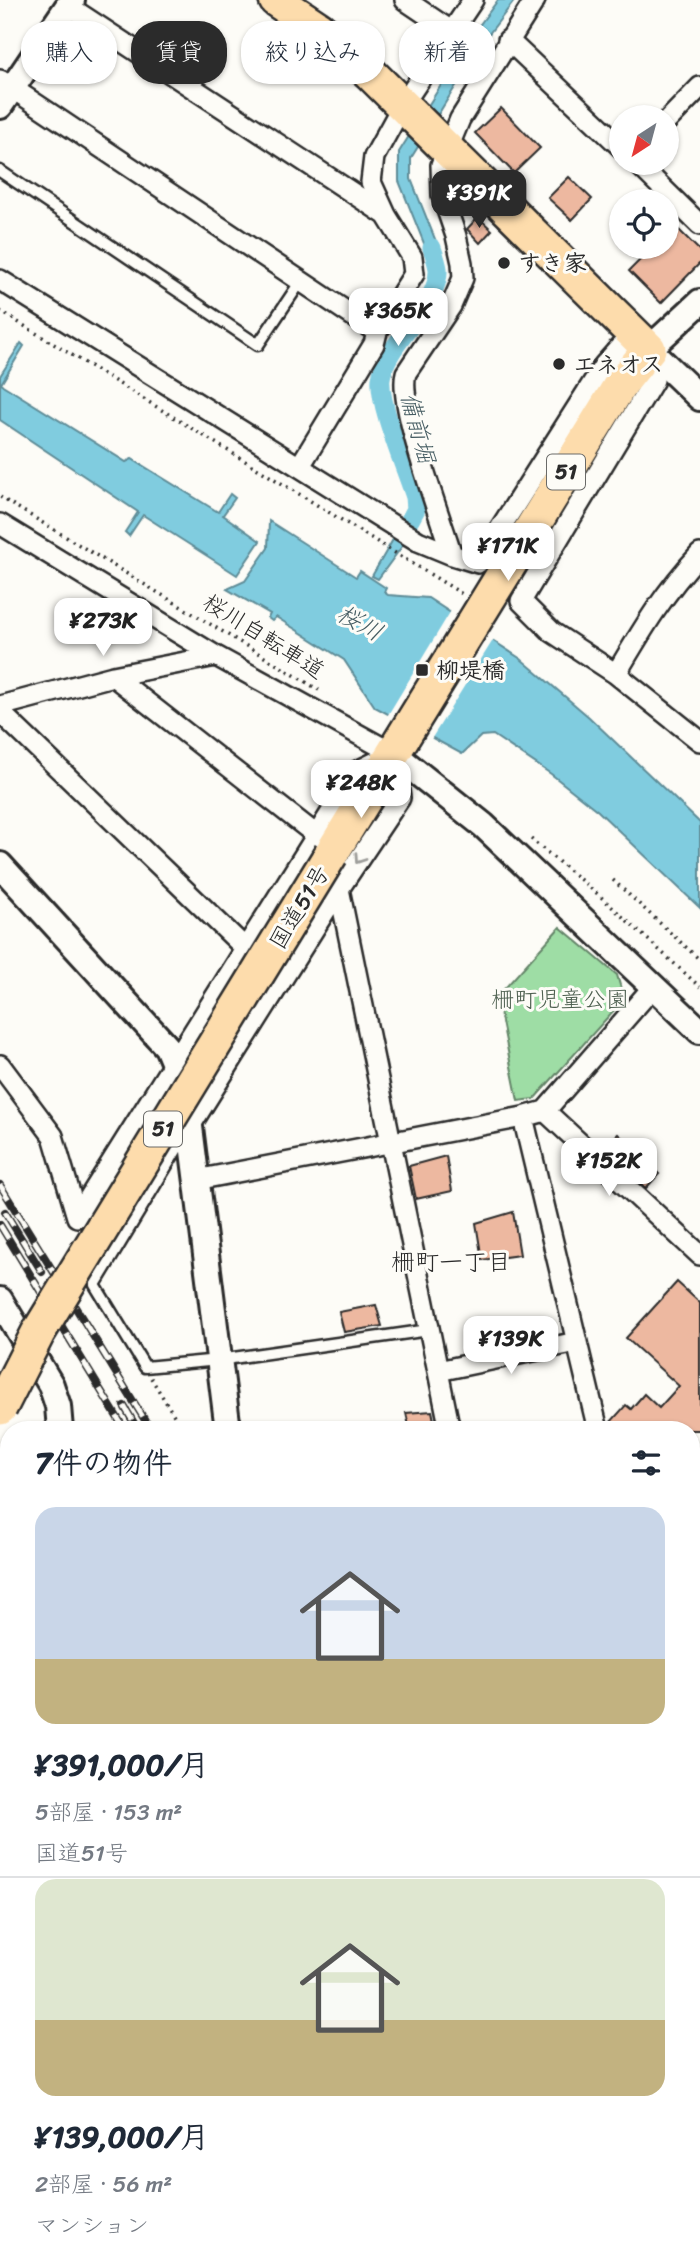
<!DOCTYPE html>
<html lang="ja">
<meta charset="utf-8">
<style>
body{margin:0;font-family:Sriracha,"Klee One",sans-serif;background:#f6f6f7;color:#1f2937;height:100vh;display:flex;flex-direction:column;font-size:26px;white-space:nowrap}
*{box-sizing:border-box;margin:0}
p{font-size:23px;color:#747a83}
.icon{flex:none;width:38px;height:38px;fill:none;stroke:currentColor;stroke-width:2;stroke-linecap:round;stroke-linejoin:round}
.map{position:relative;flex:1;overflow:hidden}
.sheet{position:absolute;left:0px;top:1421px;width:700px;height:840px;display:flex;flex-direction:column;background:#fff;border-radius:28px 28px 0 0;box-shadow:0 2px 5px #0004}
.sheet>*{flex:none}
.banner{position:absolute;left:21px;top:21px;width:658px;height:63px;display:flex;gap:14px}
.needle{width:46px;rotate:216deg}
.tools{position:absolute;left:609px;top:105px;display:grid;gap:14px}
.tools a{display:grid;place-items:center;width:70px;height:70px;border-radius:50%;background:#fff;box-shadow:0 2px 5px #0004;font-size:35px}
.price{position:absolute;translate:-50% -60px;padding:0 16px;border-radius:14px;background:#fff;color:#222;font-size:23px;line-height:46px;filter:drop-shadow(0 2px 4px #0008)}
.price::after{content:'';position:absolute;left:50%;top:42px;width:21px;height:16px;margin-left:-10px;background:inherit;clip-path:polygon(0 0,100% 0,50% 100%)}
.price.selected{background:#2b2b2b;color:#fff}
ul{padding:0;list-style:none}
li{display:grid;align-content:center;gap:14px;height:371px;padding:0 35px}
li+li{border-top:2px solid #e0e1e3}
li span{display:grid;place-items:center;height:217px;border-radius:21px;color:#555}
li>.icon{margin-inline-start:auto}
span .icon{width:126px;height:126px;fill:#fffc;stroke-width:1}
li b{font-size:30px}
h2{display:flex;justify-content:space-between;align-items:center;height:84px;padding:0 35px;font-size:30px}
.tag{padding:0 24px;border-radius:28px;background:#fff;box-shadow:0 2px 5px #0004;font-size:24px;line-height:63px}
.tag.selected{background:#2b2b2b;color:#fff}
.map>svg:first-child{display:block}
.built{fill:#f8e8dd}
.green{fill:#9edda5;stroke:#648468;stroke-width:2}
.water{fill:#80ccdf;stroke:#5e8c97;stroke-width:2}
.pier{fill:#fdfcf7}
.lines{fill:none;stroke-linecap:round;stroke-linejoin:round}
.canal{stroke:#80ccdf;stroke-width:19}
.building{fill:#edb8a0;stroke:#2b2b2b;stroke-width:2}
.service-casing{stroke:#2b2b2b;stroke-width:15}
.minor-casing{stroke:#2b2b2b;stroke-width:24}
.tertiary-casing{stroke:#2b2b2b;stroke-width:30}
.trunk-casing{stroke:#2b2b2b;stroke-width:38}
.path{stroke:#2b2b2b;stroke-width:3.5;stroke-dasharray:2 5;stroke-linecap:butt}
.service{stroke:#fdfcf7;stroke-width:10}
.minor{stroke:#fdfcf7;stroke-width:19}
.tertiary{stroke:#fdfcf7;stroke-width:24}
.trunk{stroke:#fddcac;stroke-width:33}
.rail-casing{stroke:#2b2b2b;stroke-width:8}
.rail{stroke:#fdfcf7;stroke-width:5;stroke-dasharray:16;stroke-linecap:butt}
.trunk-bridge-casing{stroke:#2b2b2b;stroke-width:38;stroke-linecap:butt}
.trunk-bridge{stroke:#fddcac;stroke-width:33}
.oneway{stroke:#9e9e9b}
.poi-dot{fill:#2b2b2b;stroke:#fdfcf7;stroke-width:2.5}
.labels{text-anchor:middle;stroke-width:6;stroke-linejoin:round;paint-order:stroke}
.shield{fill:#fdfcf7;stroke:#6a6a68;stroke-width:2}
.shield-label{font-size:21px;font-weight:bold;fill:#2b2b2b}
.poi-label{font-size:23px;font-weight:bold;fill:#2b2b2b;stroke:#fdfcf7;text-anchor:start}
.street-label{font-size:23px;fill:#2b2b2b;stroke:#fdfcf7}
.park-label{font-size:23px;fill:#4e6050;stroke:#fdfcf7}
.water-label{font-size:24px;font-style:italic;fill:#445b61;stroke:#fdfcf7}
.neighbourhood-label{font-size:24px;fill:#2b2b2b;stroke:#fdfcf7}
</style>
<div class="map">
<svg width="700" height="2261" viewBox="0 0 700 2261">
<rect width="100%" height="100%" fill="#fdfcf7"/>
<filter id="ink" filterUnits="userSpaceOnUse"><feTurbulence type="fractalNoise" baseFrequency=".0143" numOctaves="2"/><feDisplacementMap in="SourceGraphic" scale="14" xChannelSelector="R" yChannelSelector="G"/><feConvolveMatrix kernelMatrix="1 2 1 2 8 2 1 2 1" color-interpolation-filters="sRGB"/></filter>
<g filter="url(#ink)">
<path class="built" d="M 0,2199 L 9,2217 L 9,2252 L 27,2252 L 31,2261 L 0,2261 Z"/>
<path class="green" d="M 560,927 L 617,975 L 624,999 L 534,1099 L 518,1101 L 497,997 Z
M 0,2081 L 9,2098 L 9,2207 L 0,2189 Z
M 32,2252 L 99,2252 L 104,2261 L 28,2261 Z"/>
<path class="water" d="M 498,0 L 515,0 L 485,39 L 411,158 L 411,179 L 439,249 L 444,271 L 432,271 L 427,251 L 399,181 L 399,152 L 475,31 Z
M 21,343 L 24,346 L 1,384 L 126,462 L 132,459 L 218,512 L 230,494 L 235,498 L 223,515 L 260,541 L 237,575 L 143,515 L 129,536 L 125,532 L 138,512 L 0,420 L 0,376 Z
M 421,496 L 421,512 L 406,541 L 378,579 L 372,576 L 411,508 L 409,497 Z
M 269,521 L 356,577 L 360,571 L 386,588 L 384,592 L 388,595 L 428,598 L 521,659 L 589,717 L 700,823 L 700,908 L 598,811 L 551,774 L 493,735 L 481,736 L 462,754 L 375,707 L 344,660 L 276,617 L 272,621 L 268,618 L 270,614 L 227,589 L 245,581 L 268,548 Z"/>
<path class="pier" d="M 452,609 L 495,637 L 430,741 L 386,718 Z"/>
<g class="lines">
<path class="canal" d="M 410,520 L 416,509 L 415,497 C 406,469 378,404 381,378 C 386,342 440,305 438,269 C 437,262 434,254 432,248"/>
</g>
<path class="building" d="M 501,108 L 540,148 L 514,173 L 475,133 Z
M 569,177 L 592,199 L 572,220 L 548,198 Z
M 478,217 L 492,230 L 480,243 L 467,229 Z
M 674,225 L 700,251 L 700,263 L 661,303 L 629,271 L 653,247 L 667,247 L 667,233 Z
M 618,1134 L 659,1174 L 646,1188 L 604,1148 Z
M 446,1156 L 452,1191 L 416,1199 L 409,1166 Z
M 513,1212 L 520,1255 L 482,1260 L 476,1223 Z
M 677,1282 L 700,1303 L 700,1430 L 610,1430 L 609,1424 L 626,1405 L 631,1409 L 644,1394 L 659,1408 L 679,1386 L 626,1338 Z
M 376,1305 L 382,1326 L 344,1332 L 339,1312 Z
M 499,1328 L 502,1345 L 478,1350 L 476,1336 Z
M 432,1411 L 436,1430 L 410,1430 L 406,1413 Z"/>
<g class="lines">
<defs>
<path id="service" d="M 0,171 L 258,345 L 301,281
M 186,1134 L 95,1285 L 145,1367 L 219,1360 L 429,1330"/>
<path id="minor" d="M 405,0 L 451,31
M 68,6 L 386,215
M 508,40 L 621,147
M 0,80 L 377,332
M 667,121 L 700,87
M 637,163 L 700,225
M 0,280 L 418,541 L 452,555 L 478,563 L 604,365 L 620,347 L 649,349 L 654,380 L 521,601 L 552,632 L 616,674 L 700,741
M 300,466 L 374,344 L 377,332 L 414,274 L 412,257 L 386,215 L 371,182 L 374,157 L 402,106 L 473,0
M 0,524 L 216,656 L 394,754
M 452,555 C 441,519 397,403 406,373 L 451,306 L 463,278 L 462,263 L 456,236 L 442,195 L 441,165 L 460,119 L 535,0
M 616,674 C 642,630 665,591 700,554
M 113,676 L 315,834
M 0,706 L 113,676 L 216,656
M 0,712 L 246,949
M 339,889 L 450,1430
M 0,1065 L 53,1136 L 77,1217 L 357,771 L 386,757
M 545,1111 L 700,1255
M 523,1117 L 598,1430
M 189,1128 L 339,889 L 400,798 L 394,755
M 196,1180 L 523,1117 L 545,1111 L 653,987
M 438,1371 L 577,1342
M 0,1828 L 9,1813
M 0,1835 L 9,1852"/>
<path id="tertiary" d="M 0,106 L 72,0
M 700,302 L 649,349 L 700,398
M 394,754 L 483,825 L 700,1031
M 0,865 L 167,1047 L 182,1083 L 187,1103 L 228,1430
M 0,1300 L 51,1385 L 58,1406 L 60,1430
M 691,1612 L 700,1603
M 691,1656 L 700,1662
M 691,1685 L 700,1692
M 567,2252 L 574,2261"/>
<path id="trunk" d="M 276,0 L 318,28 L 369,72 L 649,349 L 620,385 L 331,854
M 0,2029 L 9,2051
M 130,2252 L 136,2261"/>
</defs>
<use href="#service" class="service-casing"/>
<use href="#minor" class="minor-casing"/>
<use href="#tertiary" class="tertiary-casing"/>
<use href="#trunk" class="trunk-casing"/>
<path class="path" d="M 0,311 L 464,595
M 0,497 L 319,690
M 531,839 L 600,896 L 700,987
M 613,880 L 700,960
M 151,1378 L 183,1430
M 0,1472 L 9,1440
M 4,2076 L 9,2084"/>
<use href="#service" class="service"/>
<use href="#minor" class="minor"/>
<use href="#tertiary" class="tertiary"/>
<use href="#trunk" class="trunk"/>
<defs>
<path id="rail" d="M 0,1185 L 151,1430
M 5,1212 L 42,1272
M 0,1225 L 125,1430
M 124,1406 L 138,1430
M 691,2212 L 700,2221
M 646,2252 L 653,2261
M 671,2252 L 679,2261"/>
</defs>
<use href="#rail" class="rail-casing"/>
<use href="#rail" class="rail"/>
<defs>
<path id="trunk-bridge" d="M 0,1408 L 38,1333 L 331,854"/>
</defs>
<use href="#trunk-bridge" class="trunk-bridge-casing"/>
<use href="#trunk-bridge" class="trunk-bridge"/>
</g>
<defs><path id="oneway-chevron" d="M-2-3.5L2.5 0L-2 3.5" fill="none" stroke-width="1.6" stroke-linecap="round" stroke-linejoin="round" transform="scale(1.75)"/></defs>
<use class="oneway" href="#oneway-chevron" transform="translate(359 859) rotate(124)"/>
</g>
<g class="poi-dot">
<circle cx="504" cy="263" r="7"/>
<circle cx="559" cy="364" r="7"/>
<rect x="415" y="663" width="14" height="14" rx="3.5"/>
</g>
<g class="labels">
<g class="shield">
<rect x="547" y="454.5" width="38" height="35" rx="5"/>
<rect x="144" y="1111.5" width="38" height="35" rx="5"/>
</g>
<g class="shield-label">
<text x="566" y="479">51</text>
<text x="163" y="1136">51</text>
</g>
<g class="poi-label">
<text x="518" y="271">すき家</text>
<text x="573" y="372">エネオス</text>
<text x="436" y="678">柳堤橋</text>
</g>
<g class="street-label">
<text transform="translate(264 636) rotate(32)" y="8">桜川自転車道</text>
<text transform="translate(299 907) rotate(-59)" y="8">国道51号</text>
</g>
<g class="park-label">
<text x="560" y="1007">柵町児童公園</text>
</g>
<g class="water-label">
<text transform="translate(418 428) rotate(75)" y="8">備前堀</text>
<text transform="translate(360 623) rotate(29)" y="8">桜川</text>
</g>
<g class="neighbourhood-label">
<text x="451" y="1270">柵町一丁目</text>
</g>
</g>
</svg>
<div class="tools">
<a><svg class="needle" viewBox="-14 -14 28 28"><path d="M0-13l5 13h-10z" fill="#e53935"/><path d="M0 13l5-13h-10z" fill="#747a83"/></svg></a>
<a><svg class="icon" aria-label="locate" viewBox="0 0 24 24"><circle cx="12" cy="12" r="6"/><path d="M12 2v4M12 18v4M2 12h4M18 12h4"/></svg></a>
</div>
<b class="price selected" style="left:479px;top:230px">¥391K</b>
<b class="price" style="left:398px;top:348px">¥365K</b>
<b class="price" style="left:508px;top:583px">¥171K</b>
<b class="price" style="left:103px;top:658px">¥273K</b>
<b class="price" style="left:361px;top:820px">¥248K</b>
<b class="price" style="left:609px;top:1198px">¥152K</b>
<b class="price" style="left:511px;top:1376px">¥139K</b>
<div class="banner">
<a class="tag">購入</a>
<a class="tag selected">賃貸</a>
<a class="tag">絞り込み</a>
<a class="tag">新着</a>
</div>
<section class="sheet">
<h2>7件の物件<svg class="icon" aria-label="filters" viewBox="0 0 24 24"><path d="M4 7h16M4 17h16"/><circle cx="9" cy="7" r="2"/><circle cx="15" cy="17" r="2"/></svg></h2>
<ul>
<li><span style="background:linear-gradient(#c9d6e8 70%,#c2b280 0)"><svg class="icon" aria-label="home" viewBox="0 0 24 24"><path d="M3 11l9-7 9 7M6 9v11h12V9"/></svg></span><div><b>¥391,000/月</b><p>5部屋 · 153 m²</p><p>国道51号</p></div></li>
<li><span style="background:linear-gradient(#dfe7d0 65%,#c2b280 0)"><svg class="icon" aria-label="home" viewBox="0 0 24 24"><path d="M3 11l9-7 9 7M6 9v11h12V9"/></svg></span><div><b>¥139,000/月</b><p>2部屋 · 56 m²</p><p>マンション</p></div></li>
</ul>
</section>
</div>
